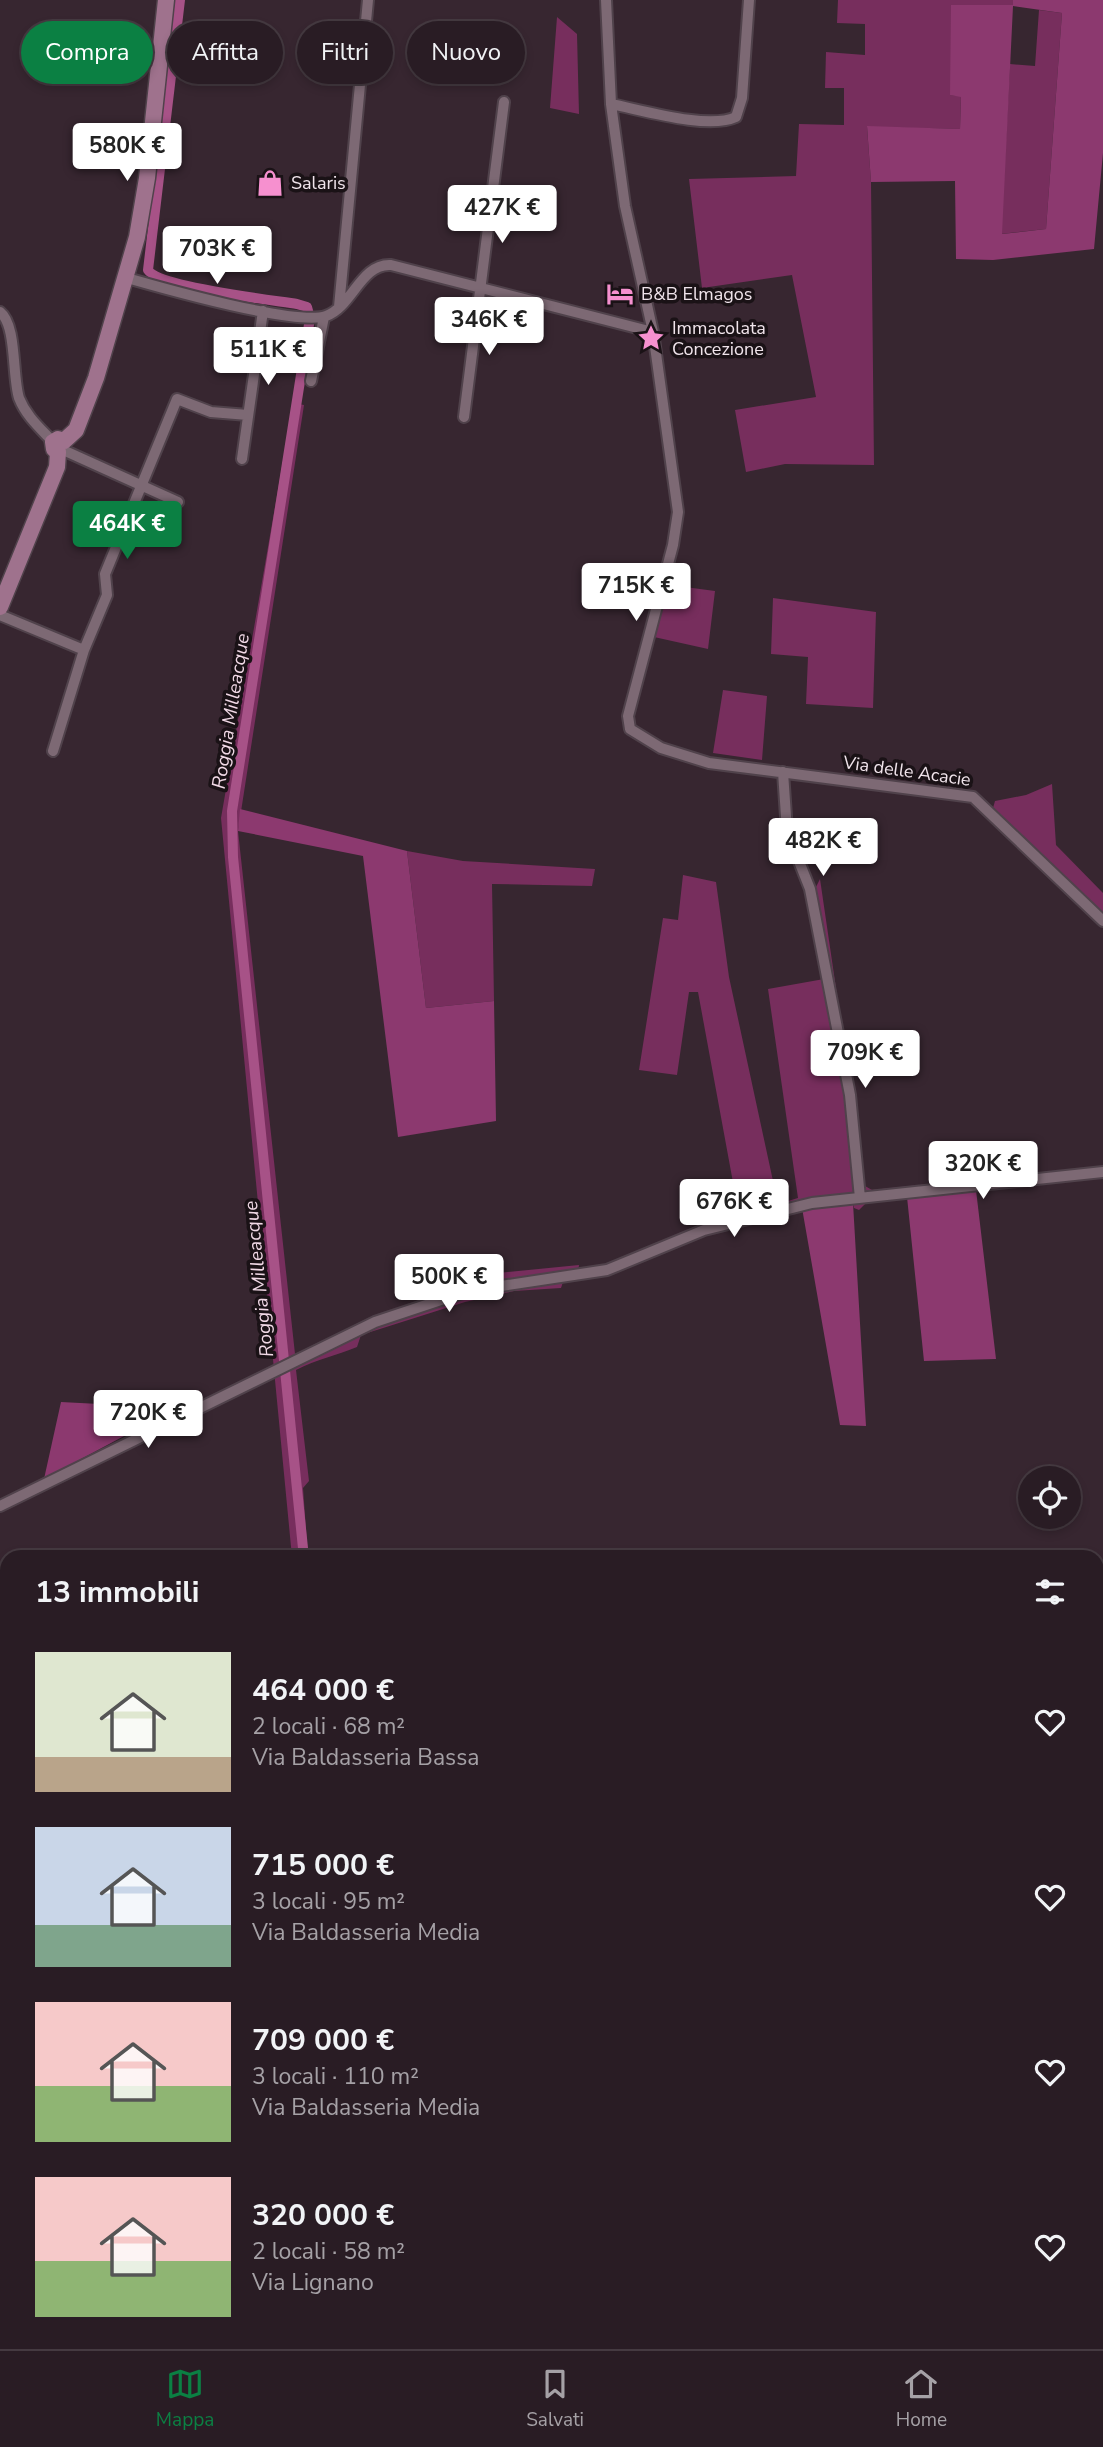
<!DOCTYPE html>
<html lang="it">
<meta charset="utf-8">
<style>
body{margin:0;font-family:"Nunito Sans",sans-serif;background:#352931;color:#f1f3f6;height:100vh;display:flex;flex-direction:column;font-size:26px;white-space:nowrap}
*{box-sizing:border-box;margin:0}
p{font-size:23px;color:#a5a1a6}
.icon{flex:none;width:38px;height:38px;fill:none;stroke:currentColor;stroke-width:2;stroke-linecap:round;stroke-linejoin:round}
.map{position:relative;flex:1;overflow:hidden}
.side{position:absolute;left:0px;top:1550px;width:1104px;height:800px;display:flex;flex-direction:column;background:#291c24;border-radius:21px 21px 0 0;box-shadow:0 4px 10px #0003,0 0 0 2px #453a41}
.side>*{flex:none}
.guide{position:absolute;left:21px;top:21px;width:700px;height:63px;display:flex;gap:14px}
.controls{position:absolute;left:1018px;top:1466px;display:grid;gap:14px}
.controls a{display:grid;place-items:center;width:63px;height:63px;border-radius:50%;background:#291c24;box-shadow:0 4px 10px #0003,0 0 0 2px #453a41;font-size:35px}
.price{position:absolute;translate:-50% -60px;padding:0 16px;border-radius:7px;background:#fff;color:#222;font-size:23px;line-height:46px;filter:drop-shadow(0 2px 4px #0008)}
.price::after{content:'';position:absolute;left:50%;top:42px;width:21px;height:16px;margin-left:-10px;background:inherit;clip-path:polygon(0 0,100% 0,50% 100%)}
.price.selected{background:#0b8043;color:#fff}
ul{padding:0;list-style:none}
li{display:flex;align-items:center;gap:21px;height:175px;padding:0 35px}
li span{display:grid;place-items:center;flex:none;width:196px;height:140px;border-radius:0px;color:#555}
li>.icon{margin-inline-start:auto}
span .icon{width:84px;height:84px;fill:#fffc;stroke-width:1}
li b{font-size:30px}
h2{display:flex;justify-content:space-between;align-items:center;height:84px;padding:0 35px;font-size:30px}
.tag{padding:0 24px;border-radius:32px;background:#291c24;box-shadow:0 4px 10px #0003,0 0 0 2px #453a41;font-size:24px;line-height:63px}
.tag.selected{background:#0b8043;color:#fff}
.dock{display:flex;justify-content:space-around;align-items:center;height:98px;border-top:2px solid #453a41;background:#291c24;font-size:19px;color:#a5a1a6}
.dock a{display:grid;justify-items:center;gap:4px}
.dock .selected{color:#0b8043}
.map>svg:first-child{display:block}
.green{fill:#772e5d}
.forest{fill:#8c396f;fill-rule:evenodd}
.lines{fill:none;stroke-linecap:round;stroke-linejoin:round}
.canal{stroke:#a75287;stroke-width:10}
.street-casing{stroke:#50424b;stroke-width:14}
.secondary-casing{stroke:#50424b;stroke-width:19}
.street{stroke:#7d6974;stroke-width:10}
.secondary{stroke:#9f728d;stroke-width:16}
.labels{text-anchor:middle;stroke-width:7;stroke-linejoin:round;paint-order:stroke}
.poi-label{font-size:18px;fill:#f0e4eb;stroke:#1a1216;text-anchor:start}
.street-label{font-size:18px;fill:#f0e4eb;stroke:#1a1216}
.water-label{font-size:19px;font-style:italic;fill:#f1d9e6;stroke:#1a1216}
</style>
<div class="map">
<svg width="1103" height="2349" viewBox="0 0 1103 2349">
<rect width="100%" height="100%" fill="#372630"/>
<path class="green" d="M 838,0 L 1013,0 L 1013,5 L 950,95 L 961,96 L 960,129 L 867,127 L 871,182 L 874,465 L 785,464 L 746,472 L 735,410 L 816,397 L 792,275 L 702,288 L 689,179 L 796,176 L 799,124 L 844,125 L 844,88 L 825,88 L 826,52 L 865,55 L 865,24 L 837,23 Z
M 1039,10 L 1062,13 L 1046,229 L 1001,234 L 1010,64 L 1035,66 Z
M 557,17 L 577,34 L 579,114 L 550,108 Z
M 293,403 L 304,405 L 238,831 L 295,1354 L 383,1313 L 498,1280 L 498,1273 L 579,1265 L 578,1272 L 608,1266 L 739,1215 L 698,992 L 689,992 L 677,1075 L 639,1070 L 663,918 L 678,920 L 683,875 L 716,882 L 729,977 L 778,1204 L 798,1198 L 768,989 L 824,979 L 811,897 L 820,879 L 865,1186 L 872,1190 L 1103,1166 L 1103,1177 L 868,1201 L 859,1210 L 854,1208 L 853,1203 C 802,1206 750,1219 700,1235 C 650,1252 618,1276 563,1282 L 561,1288 L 514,1291 L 465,1302 L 361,1335 L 357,1347 C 336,1356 317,1359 296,1370 L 309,1481 L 303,1488 L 308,1557 L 292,1557 L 221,818 Z
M 670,585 L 715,591 L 708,649 L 654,637 Z
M 773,598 L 876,612 L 873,708 L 806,704 L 808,657 L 771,654 Z
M 723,690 L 767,696 L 762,760 L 713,753 Z
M 1052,784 L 1056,845 L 1103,893 L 1103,913 L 993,808 L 995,801 L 1026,795 Z
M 407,851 L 463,861 L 595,869 L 592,886 L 492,884 L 494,1001 L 426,1008 Z
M 1097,2100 L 1103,2102 L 1103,2290 L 1097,2290 Z"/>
<path class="forest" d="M 1013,0 L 1103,0 L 1103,153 L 1094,249 L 993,260 L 956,259 L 955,181 L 871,182 L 867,126 L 960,129 L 961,97 L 950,95 L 951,5 L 1013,5 ZM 1013,6 L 1062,13 L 1046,229 L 1002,234 Z
M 240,809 L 407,851 L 426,1008 L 494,1001 L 496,1121 L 398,1137 L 363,856 L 238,831 Z
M 976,1190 L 996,1359 L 924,1361 L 907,1197 Z
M 853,1203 L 866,1426 L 840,1425 L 802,1208 Z
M 61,1402 L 176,1408 L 44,1479 Z"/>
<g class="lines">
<path class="canal" d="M 180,0 L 148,270 C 158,287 272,300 297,304 L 307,307 L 310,318 L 232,811 L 233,857 L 304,1558
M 61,2349 L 63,2343"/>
<defs>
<path id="street" d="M 606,0 L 611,104 L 625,206 L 653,332 L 678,512 L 673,545 L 628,716 L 630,729 L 661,748 L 709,763 L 973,797 L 1103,921
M 611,104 C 642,110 708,130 736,117 L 742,98 L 749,0
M 127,278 C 162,288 296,326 326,316 C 352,307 361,263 391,265 L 653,332
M 339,307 L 368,0
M 0,312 C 17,325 12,376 19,398 C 26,416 40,428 53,442
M 311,381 L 324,317
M 464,417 L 504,102
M 63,450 L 178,502
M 242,459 L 263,311
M 0,615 L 84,650 L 107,595 L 105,574 L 177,399 L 211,412 L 248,415
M 53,751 L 84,650
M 783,772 L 787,831 L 810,889 L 850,1095 L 860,1198
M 0,1506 L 375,1322 L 468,1291 L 607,1270 L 704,1230 L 812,1203 L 1103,1172
M 0,1725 L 7,1726"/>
<path id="secondary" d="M 0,607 L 57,467 L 58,452 L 54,449 L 53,442 L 58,439 L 64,441 L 76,430 L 96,378 L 137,237 L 147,178 L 166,0"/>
</defs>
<use href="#street" class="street-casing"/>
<use href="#secondary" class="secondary-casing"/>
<use href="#street" class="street"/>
<use href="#secondary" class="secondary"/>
</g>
<defs>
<symbol id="shop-bare" viewBox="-9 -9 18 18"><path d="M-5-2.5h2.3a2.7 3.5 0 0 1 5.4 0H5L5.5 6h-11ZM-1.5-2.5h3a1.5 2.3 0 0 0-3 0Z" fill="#f690cf" stroke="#1a1216" stroke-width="2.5" paint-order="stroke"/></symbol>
<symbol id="hotel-bare" viewBox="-9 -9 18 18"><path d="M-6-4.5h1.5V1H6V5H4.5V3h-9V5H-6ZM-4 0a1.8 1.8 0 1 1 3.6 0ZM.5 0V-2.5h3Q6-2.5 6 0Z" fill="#f690cf" stroke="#1a1216" stroke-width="2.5" paint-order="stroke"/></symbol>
<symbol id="sight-bare" viewBox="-9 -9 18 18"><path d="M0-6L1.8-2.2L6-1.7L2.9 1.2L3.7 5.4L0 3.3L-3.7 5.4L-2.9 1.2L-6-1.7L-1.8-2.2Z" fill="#f690cf" stroke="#1a1216" stroke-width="2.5" paint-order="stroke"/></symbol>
</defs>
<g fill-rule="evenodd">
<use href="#shop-bare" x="251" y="164" width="38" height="38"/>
<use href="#hotel-bare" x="601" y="275" width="38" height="38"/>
<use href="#sight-bare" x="632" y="319" width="38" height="38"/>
</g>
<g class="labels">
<g class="poi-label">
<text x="291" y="189">Salaris</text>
<text x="641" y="300">B&amp;B Elmagos</text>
<text x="672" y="334">Immacolata<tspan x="672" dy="21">Concezione</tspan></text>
</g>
<g class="street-label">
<text transform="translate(907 771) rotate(8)" y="6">Via delle Acacie</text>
</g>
<g class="water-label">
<text transform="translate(230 711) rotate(-81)" y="7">Roggia Milleacque</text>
<text transform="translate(258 1279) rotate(-96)" y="7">Roggia Milleacque</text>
</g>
</g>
</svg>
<div class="controls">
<a><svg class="icon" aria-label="locate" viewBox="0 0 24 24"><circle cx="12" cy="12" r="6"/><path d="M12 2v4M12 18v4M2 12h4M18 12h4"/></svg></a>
</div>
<b class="price" style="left:127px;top:183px">580K €</b>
<b class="price" style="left:502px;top:245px">427K €</b>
<b class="price" style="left:217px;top:286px">703K €</b>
<b class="price" style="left:489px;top:357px">346K €</b>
<b class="price" style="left:268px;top:387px">511K €</b>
<b class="price selected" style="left:127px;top:561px">464K €</b>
<b class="price" style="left:636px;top:623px">715K €</b>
<b class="price" style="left:823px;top:878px">482K €</b>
<b class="price" style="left:865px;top:1090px">709K €</b>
<b class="price" style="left:983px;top:1201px">320K €</b>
<b class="price" style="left:734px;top:1239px">676K €</b>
<b class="price" style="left:449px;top:1314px">500K €</b>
<b class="price" style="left:148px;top:1450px">720K €</b>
<div class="guide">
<a class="tag selected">Compra</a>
<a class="tag">Affitta</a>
<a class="tag">Filtri</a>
<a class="tag">Nuovo</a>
</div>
<section class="side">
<h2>13 immobili<svg class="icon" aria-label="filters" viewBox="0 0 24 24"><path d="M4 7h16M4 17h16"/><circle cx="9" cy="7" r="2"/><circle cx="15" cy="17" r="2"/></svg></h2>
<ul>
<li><span style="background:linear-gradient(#dfe7d0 75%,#b9a48a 0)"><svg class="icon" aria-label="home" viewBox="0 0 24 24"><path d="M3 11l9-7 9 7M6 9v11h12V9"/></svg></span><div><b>464 000 €</b><p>2 locali · 68 m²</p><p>Via Baldasseria Bassa</p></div><svg class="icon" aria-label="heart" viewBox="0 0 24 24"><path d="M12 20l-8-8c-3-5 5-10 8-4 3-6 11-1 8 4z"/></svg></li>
<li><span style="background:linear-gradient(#c9d6e8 70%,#7fa58c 0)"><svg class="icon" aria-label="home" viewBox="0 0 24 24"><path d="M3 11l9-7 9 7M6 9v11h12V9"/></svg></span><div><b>715 000 €</b><p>3 locali · 95 m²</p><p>Via Baldasseria Media</p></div><svg class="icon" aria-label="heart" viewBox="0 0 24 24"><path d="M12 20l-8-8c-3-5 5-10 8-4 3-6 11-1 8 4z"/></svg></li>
<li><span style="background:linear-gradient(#f6c9c9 60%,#8fb573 0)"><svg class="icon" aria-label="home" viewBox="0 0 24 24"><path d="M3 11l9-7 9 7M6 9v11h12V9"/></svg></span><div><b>709 000 €</b><p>3 locali · 110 m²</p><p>Via Baldasseria Media</p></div><svg class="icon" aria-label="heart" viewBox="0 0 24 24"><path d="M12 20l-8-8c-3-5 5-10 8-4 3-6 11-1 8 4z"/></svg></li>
<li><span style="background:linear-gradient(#f6c9c9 60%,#8fb573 0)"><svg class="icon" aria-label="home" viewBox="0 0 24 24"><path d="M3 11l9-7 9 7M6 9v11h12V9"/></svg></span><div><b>320 000 €</b><p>2 locali · 58 m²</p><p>Via Lignano</p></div><svg class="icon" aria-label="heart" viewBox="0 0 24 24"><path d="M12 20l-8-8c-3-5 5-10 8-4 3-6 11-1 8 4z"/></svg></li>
</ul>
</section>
</div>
<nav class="dock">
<a class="selected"><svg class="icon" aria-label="map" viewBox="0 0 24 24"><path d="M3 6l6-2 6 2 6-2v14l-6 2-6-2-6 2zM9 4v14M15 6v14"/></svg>Mappa</a>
<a><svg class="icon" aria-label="saved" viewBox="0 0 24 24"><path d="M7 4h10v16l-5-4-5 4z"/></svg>Salvati</a>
<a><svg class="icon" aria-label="home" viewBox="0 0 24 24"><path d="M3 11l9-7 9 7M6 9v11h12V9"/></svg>Home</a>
</nav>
